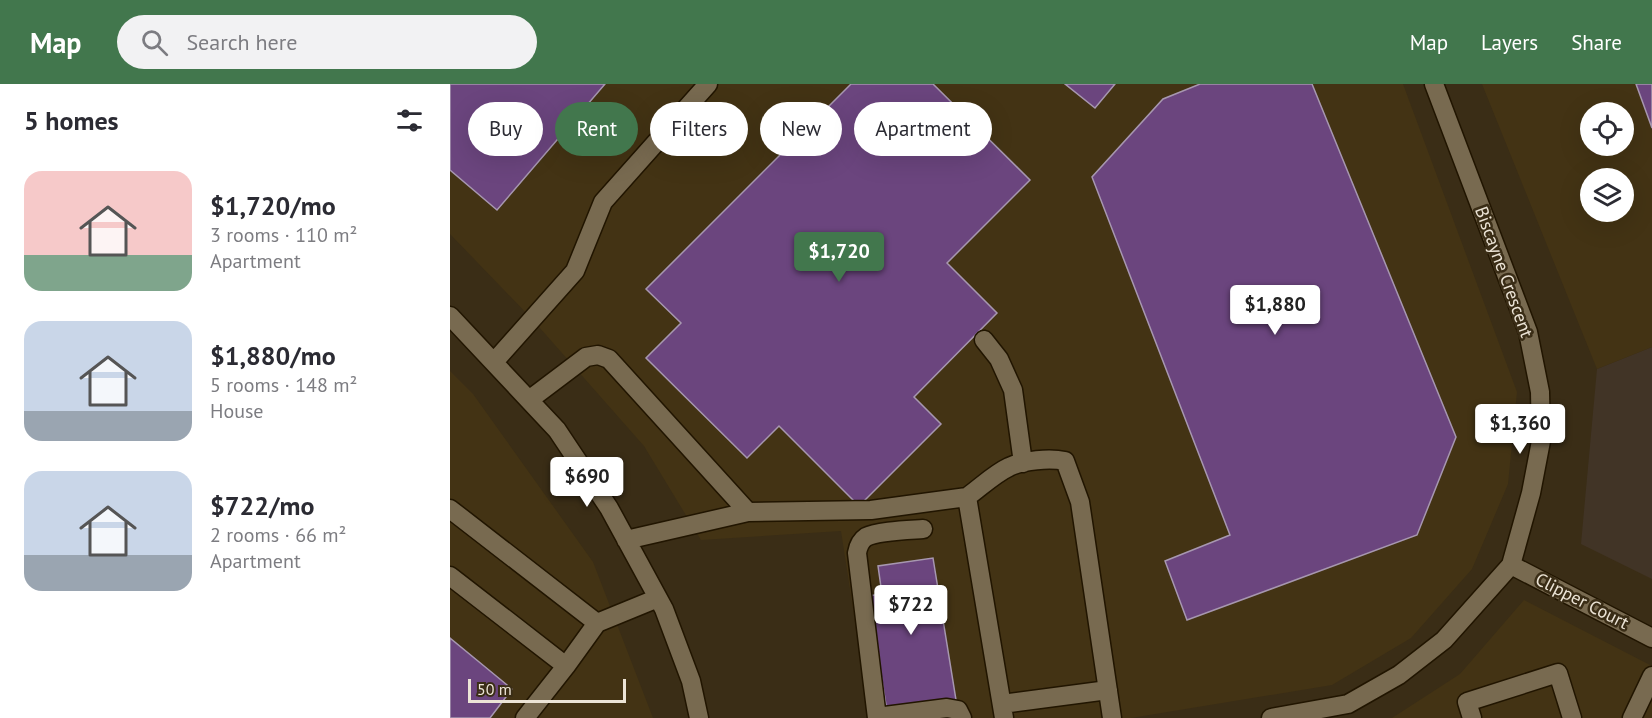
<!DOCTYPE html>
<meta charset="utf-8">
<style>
body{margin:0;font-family:"PT Sans",sans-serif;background:#f2f2f3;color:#2b2b33;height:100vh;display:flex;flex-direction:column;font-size:22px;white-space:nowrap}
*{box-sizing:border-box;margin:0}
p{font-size:20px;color:#7c7c81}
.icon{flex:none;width:33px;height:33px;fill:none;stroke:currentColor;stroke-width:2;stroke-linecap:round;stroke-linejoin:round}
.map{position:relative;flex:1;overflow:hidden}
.side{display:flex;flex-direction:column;background:#fff;width:450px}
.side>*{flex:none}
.banner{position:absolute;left:18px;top:18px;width:570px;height:54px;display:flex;gap:12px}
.tools{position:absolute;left:1130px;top:18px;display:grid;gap:12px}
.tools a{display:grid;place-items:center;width:54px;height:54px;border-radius:50%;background:#fff;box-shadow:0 6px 24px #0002;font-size:30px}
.scale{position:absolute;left:18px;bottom:15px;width:158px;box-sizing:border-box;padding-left:6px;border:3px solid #ece4d6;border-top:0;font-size:16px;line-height:21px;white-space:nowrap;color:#ece4d6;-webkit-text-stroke:4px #3a2d16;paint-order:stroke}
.price{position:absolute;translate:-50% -51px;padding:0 14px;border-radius:6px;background:#fff;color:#222;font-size:20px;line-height:39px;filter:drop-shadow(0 2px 3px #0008)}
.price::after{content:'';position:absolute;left:50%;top:36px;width:18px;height:14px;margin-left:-9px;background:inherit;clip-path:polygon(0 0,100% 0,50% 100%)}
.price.selected{background:#42774d;color:#fff}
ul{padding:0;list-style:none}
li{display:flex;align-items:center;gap:18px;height:150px;padding:0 24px}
li span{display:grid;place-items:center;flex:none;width:168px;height:120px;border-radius:18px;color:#555}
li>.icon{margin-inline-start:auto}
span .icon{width:72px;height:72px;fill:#fffc;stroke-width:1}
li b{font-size:26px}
h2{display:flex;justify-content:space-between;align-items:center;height:72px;padding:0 24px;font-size:26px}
.tag{padding:0 21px;border-radius:27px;background:#fff;box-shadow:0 6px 24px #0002;font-size:21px;line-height:54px}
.tag.selected{background:#42774d;color:#fff}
header{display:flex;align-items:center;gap:36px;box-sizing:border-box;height:84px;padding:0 30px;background:#42774d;color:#fff}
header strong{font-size:28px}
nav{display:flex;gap:33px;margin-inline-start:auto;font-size:21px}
.search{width:420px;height:54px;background:#f2f2f3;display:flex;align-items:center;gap:15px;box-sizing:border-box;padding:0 21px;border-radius:33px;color:#7c7c81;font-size:22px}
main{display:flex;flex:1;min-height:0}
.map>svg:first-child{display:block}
.commercial{fill:#413426}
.built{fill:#433314;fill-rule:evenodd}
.building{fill:#6b457e;stroke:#a797b0;stroke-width:1.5}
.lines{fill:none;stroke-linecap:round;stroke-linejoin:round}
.minor-casing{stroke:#211500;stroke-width:21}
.minor{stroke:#786a50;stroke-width:18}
.labels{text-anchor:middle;stroke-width:5;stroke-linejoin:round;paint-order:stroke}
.street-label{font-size:18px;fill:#ece4d6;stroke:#3a2d16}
</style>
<header>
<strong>Map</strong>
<div class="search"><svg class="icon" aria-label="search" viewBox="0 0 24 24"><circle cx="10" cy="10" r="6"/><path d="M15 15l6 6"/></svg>Search here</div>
<nav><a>Map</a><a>Layers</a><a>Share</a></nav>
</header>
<main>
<section class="side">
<h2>5 homes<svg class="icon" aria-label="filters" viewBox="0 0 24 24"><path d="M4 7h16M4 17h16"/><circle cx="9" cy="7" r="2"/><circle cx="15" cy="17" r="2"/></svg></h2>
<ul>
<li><span style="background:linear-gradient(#f6c9c9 70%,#7fa58c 0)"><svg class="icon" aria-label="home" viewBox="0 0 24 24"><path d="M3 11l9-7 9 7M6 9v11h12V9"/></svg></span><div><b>$1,720/mo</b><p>3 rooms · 110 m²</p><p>Apartment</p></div></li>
<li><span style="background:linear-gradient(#c9d6e8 75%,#9aa5b1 0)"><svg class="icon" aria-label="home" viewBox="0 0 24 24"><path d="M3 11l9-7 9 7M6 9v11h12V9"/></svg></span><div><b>$1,880/mo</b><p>5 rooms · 148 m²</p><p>House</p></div></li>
<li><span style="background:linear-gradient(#c9d6e8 70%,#9aa5b1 0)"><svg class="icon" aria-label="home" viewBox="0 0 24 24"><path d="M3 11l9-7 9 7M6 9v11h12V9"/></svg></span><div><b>$722/mo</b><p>2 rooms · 66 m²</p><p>Apartment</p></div></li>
</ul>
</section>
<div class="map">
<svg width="1202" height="634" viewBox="0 0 1202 634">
<rect width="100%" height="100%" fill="#3a2d16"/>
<path class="commercial" d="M 1202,263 L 1202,495 L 1131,460 L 1147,285 Z"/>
<path class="built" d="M 0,0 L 953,0 L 1067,308 L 1058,400 L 1022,485 L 961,554 L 882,601 L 681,634 L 420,634 L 391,447 L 251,456 L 194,362 L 82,235 L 0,150 Z
M 1032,0 L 1202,0 L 1202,263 L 1147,285 ZM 1140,28 L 1173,28 L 1173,62 L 1140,62 ZM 1140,94 L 1173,94 L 1173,128 L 1140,128 Z
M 0,287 L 23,310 L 143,478 L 203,634 L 0,634 Z
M 1074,516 L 1202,582 L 1202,634 L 942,634 L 1010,590 Z"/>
<path class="building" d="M 0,0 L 155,0 L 47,126 L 0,86 Z
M 401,0 L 483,0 L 580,96 L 497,179 L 547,229 L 464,313 L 491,340 L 409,422 L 329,342 L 297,374 L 196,274 L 231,239 L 196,205 Z
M 615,0 L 665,0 L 645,24 Z
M 750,0 L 862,0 L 1006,353 L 967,451 L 737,536 L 715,477 L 780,451 L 642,93 L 713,15 Z
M 1186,0 L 1202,0 L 1202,44 Z
M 483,474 L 506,616 L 437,627 L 418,512 L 432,510 L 428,482 Z
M 0,554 L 62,605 L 40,634 L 0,634 Z"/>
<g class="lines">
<defs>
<path id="minor" d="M 0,232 L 107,346 L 159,424 L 214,525 L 241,597 L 249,634
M 534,256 L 549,275 L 563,306 L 573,379
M 44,278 L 125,187 L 153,118 L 258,0
M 79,316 L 136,273 L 148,271 L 159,275 L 298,428 L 176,456
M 517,413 C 531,403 544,390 559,383 C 573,376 600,374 615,377 L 630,418 L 662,634
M 0,425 L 147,539
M 298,428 L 421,426 L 517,413 L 554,634
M 1061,481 L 1202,554
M 0,492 L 116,582 L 147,539 L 208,514
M 552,620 L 658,606
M 427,633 L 497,624 L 508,626 L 512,634
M 75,634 L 116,582
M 427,634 L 407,469 C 408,463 410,457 416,453 C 427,447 459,446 473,445
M 821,634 L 898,620 L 949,591 L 994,556 L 1061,481 L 1081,409 L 1091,357 L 1090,308 L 1078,248 L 984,0
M 1022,634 L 1017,618 L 1108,589 L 1122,634
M 1182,634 L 1202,592"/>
</defs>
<use href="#minor" class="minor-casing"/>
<use href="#minor" class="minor"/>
</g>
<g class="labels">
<g class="street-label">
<text transform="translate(1054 188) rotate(70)" y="6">Biscayne Crescent</text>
<text transform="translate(1132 517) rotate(27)" y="6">Clipper Court</text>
</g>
</g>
</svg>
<div class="tools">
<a><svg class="icon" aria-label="locate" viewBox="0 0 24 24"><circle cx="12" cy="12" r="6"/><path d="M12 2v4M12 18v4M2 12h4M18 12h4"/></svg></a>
<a><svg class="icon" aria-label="layers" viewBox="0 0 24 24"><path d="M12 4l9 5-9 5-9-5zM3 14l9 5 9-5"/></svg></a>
</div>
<div class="scale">50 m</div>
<b class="price selected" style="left:389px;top:199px">$1,720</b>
<b class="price" style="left:825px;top:252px">$1,880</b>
<b class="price" style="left:1070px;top:371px">$1,360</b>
<b class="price" style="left:137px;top:424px">$690</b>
<b class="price" style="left:461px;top:552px">$722</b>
<div class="banner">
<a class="tag">Buy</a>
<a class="tag selected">Rent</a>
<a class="tag">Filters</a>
<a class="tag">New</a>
<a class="tag">Apartment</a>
</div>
</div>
</main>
